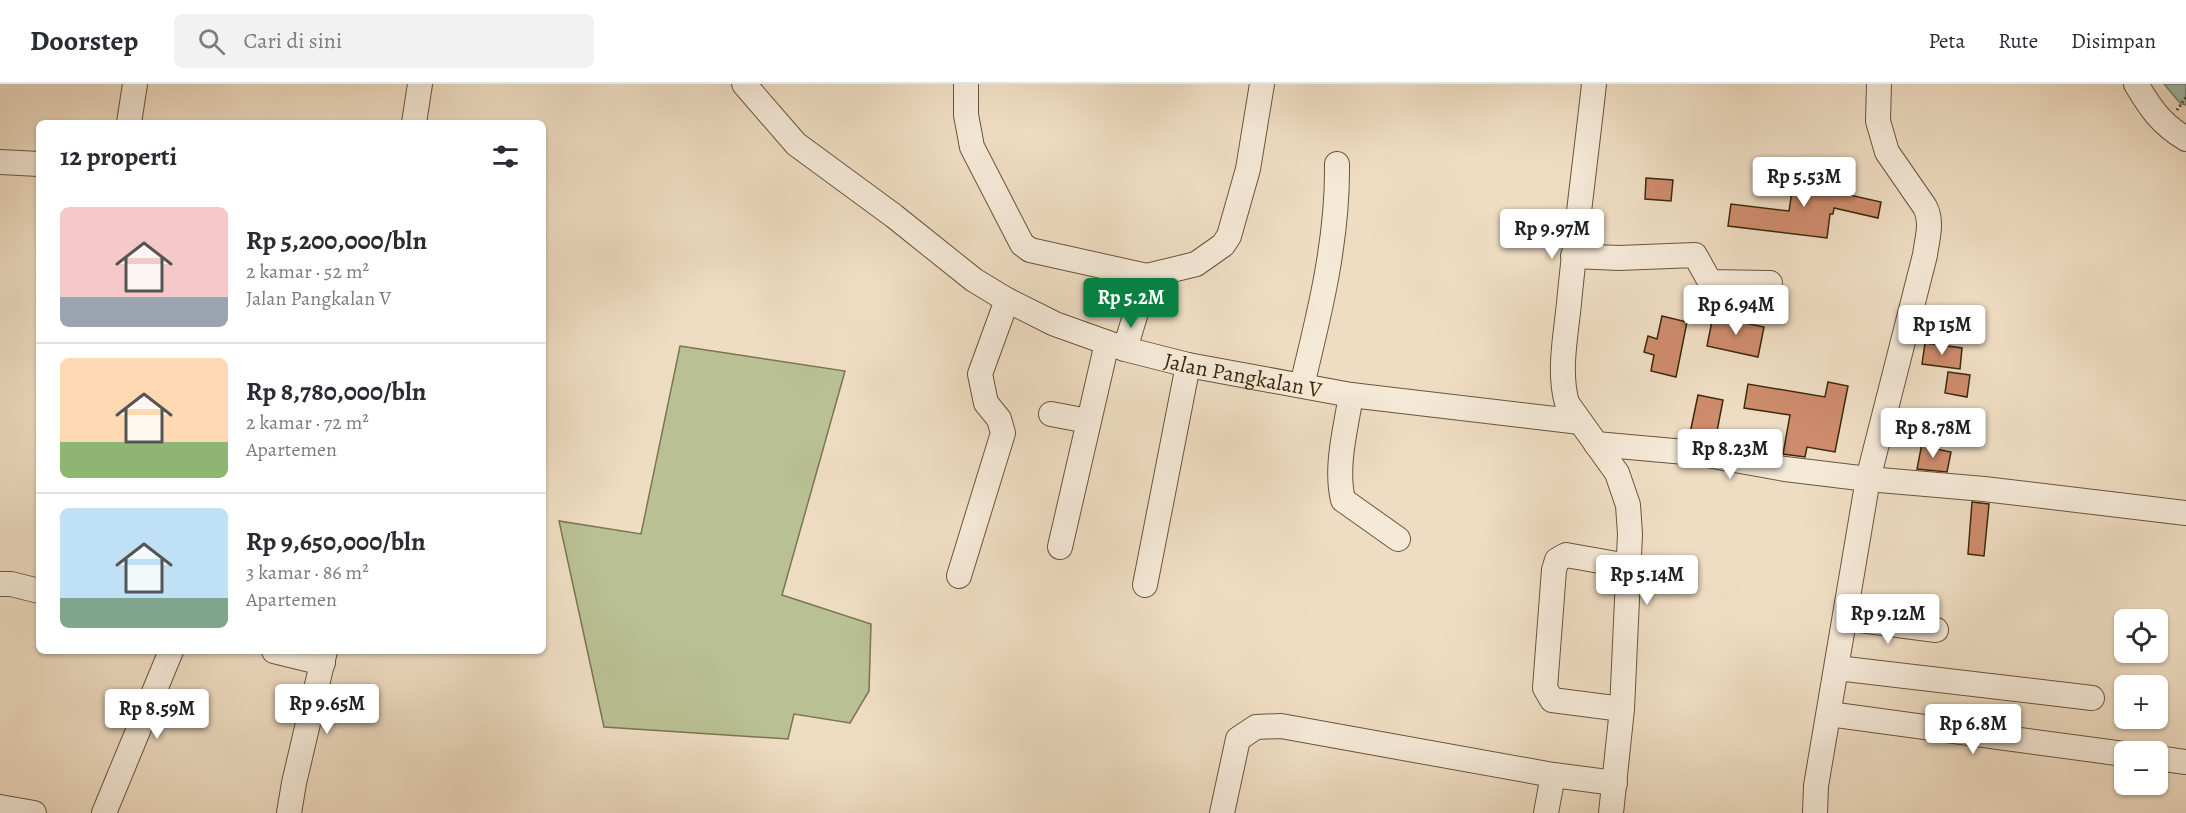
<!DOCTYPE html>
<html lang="id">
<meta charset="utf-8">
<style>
body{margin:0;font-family:Alegreya,serif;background:#f2f2f3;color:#2b2b33;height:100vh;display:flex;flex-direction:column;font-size:22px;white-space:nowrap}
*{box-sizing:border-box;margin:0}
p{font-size:20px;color:#7c7c81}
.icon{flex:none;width:33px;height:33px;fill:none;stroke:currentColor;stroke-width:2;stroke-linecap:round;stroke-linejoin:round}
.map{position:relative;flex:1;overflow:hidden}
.side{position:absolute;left:36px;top:36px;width:510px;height:534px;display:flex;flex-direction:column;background:#fff;border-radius:9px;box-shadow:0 2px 4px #0004}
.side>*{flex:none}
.controls{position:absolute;left:2114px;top:525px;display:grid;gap:12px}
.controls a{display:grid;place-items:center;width:54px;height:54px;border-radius:9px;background:#fff;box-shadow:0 2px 4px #0004;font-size:30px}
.price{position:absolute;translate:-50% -51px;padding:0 14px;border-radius:6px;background:#fff;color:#222;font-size:20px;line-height:39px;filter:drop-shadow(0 2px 3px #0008)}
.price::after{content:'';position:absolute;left:50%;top:36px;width:18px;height:14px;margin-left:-9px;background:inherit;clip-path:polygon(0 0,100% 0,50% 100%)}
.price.selected{background:#0b8043;color:#fff}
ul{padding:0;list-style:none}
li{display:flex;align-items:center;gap:18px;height:150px;padding:0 24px}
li+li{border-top:2px solid #e1e1e2}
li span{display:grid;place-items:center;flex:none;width:168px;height:120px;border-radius:9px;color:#555}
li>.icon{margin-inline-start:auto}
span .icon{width:72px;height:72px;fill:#fffc;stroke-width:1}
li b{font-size:26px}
h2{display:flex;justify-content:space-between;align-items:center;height:72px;padding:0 24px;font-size:26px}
header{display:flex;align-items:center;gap:36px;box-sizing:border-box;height:84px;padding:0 30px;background:#fff;border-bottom:2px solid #e1e1e2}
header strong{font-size:28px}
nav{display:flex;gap:33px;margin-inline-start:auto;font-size:21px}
.search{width:420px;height:54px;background:#f2f2f3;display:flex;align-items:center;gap:15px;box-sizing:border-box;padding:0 21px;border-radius:9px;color:#7c7c81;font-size:22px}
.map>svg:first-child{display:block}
.green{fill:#b9c194;stroke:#7b7550;stroke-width:1.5}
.water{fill:#9abdaf;stroke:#75826e;stroke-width:1.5}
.building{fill:#ce8c6d;stroke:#3d290c;stroke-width:1.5}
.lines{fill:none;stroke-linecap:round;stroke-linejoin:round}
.minor-casing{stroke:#6a563a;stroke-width:26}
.path{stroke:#3d290c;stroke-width:3;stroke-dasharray:1.5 3;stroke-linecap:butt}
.minor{stroke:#f5e9d8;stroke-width:24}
.labels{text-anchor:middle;stroke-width:4.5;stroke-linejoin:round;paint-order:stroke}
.street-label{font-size:22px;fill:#3d290c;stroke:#f5e9d8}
</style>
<header>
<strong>Doorstep</strong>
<div class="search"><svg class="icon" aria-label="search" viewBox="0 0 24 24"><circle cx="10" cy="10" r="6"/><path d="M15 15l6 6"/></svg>Cari di sini</div>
<nav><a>Peta</a><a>Rute</a><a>Disimpan</a></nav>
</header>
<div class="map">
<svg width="2186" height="729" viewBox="0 0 2186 729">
<rect width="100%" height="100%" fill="#efddc3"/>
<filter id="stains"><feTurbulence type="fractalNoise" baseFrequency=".00333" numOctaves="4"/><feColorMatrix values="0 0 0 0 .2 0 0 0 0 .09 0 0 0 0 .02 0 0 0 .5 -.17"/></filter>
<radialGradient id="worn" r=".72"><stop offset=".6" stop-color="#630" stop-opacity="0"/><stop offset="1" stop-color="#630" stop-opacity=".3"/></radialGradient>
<path class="green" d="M 680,262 L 845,287 L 782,511 L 871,540 L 869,607 L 850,639 L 794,630 L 788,655 L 604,643 L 559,437 L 641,450 Z"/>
<path class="water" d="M 2164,0 L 2186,0 L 2186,21 L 2181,20 Z"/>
<path class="building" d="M 1795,87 L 1838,93 L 1836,108 L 1881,118 L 1878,134 L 1834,124 L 1833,130 L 1830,130 L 1827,154 L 1728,142 L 1731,120 L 1789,127 Z
M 1646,94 L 1673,96 L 1671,117 L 1645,115 Z
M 1662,232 L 1687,238 L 1676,293 L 1651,287 L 1654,271 L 1644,268 L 1648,252 L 1657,255 Z
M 1713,232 L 1764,243 L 1758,273 L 1707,262 Z
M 1925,259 L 1962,264 L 1960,285 L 1922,280 Z
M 1948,288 L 1970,291 L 1967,313 L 1945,309 Z
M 1828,298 L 1848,302 L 1835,368 L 1807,363 L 1805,373 L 1783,370 L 1790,331 L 1744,324 L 1748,300 L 1825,313 Z
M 1698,311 L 1723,316 L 1715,358 L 1689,354 Z
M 1922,359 L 1936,361 L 1936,365 L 1951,368 L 1947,388 L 1917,385 Z
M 1972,418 L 1989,420 L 1984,472 L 1968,470 Z"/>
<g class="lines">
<defs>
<g id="minor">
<path id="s1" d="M 744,0 L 796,60 L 894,132 L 974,196 L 1007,216 L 1055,240 L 1125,265 L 1188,281 L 1351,311 L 1580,338"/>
<path d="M 966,0 L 966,31 L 972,63 L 1022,160 L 1030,166 L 1147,192"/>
<path d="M 1594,0 C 1586,73 1576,146 1569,219 C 1566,251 1558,287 1567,319 L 1617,389 L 1628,421 L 1630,450 L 1622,625 L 1611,729"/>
<path d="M 2136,0 C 2151,25 2161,40 2186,55"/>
<path d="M 129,39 L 135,0"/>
<path d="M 414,39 L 420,0"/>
<path d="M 0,78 L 39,80"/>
<path d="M 1573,172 L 1619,174 L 1695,171 L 1710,198 L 1770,199"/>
<path d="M 1125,265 L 1147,192 L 1196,180 L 1223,161 L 1229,152 L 1248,85 L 1262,0"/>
<path d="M 1302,301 C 1320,228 1338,155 1337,80"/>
<path d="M 1351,311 C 1346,344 1335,382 1343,416 L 1398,455"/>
<path d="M 1051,330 L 1088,337"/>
<path d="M 1596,360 L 1696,369 L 1785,385 L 1868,395 L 1984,405 L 2186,429"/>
<path d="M 1060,463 L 1107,259"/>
<path d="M 959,492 L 1003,349 L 999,335 L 986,319 L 980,290 L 1007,216"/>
<path d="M 0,500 L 11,500 L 39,507"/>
<path d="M 1145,501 L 1188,281"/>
<path d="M 1845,534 L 1936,546"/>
<path d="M 274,567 L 323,579"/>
<path d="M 1837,584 L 2092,614"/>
<path d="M 1622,625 L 1552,616 L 1545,604 L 1554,486 L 1557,476 L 1566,471 L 1628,482"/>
<path d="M 1829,630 L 2124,670"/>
<path d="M 2157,674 L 2186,678"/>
<path d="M 0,723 L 34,729"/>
<path d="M 104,729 L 171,567"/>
<path d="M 289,729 L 294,699 L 325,567"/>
<path d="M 1222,729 L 1238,655 L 1256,643 L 1281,642 L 1553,691 L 1615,699"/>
<path d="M 1546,729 L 1553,691"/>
<path d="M 1815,729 L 1816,702 L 1868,395 L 1925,171 C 1927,155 1933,138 1925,123 L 1887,68 L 1878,37 L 1879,0"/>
</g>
</defs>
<use href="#minor" class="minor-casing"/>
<path class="path" d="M 2177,26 L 2186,13"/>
<use href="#minor" class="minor"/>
</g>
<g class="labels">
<g class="street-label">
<text dy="8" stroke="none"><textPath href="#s1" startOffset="591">Jalan Pangkalan V</textPath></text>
</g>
</g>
<rect width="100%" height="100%" filter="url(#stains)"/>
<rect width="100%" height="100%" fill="url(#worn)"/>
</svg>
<div class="controls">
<a><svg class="icon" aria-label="locate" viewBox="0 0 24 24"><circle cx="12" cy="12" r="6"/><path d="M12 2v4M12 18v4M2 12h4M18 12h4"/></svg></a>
<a>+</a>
<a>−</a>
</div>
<b class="price" style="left:1804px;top:124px">Rp 5.53M</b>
<b class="price" style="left:1552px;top:176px">Rp 9.97M</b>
<b class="price selected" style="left:1131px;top:245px">Rp 5.2M</b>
<b class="price" style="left:1736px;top:252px">Rp 6.94M</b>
<b class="price" style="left:1942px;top:272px">Rp 15M</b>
<b class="price" style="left:1933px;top:375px">Rp 8.78M</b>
<b class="price" style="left:1730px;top:396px">Rp 8.23M</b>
<b class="price" style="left:1647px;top:522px">Rp 5.14M</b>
<b class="price" style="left:1888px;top:561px">Rp 9.12M</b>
<b class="price" style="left:327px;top:651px">Rp 9.65M</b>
<b class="price" style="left:157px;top:656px">Rp 8.59M</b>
<b class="price" style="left:1973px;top:671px">Rp 6.8M</b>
<section class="side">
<h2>12 properti<svg class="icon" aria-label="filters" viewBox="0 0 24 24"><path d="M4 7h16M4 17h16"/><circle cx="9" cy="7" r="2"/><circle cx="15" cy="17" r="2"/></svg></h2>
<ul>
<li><span style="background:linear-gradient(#f6c9c9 75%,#9aa5b1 0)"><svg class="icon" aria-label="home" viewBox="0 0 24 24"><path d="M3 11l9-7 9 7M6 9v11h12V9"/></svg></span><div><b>Rp 5,200,000/bln</b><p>2 kamar · 52 m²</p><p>Jalan Pangkalan V</p></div></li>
<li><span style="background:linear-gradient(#ffd9b3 70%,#8fb573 0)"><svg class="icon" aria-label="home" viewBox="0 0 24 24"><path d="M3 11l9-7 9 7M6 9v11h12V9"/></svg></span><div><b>Rp 8,780,000/bln</b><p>2 kamar · 72 m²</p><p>Apartemen</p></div></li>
<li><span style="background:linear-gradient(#bfe0f5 75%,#7fa58c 0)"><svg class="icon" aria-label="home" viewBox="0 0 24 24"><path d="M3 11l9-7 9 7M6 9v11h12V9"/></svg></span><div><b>Rp 9,650,000/bln</b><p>3 kamar · 86 m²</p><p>Apartemen</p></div></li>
</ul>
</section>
</div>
